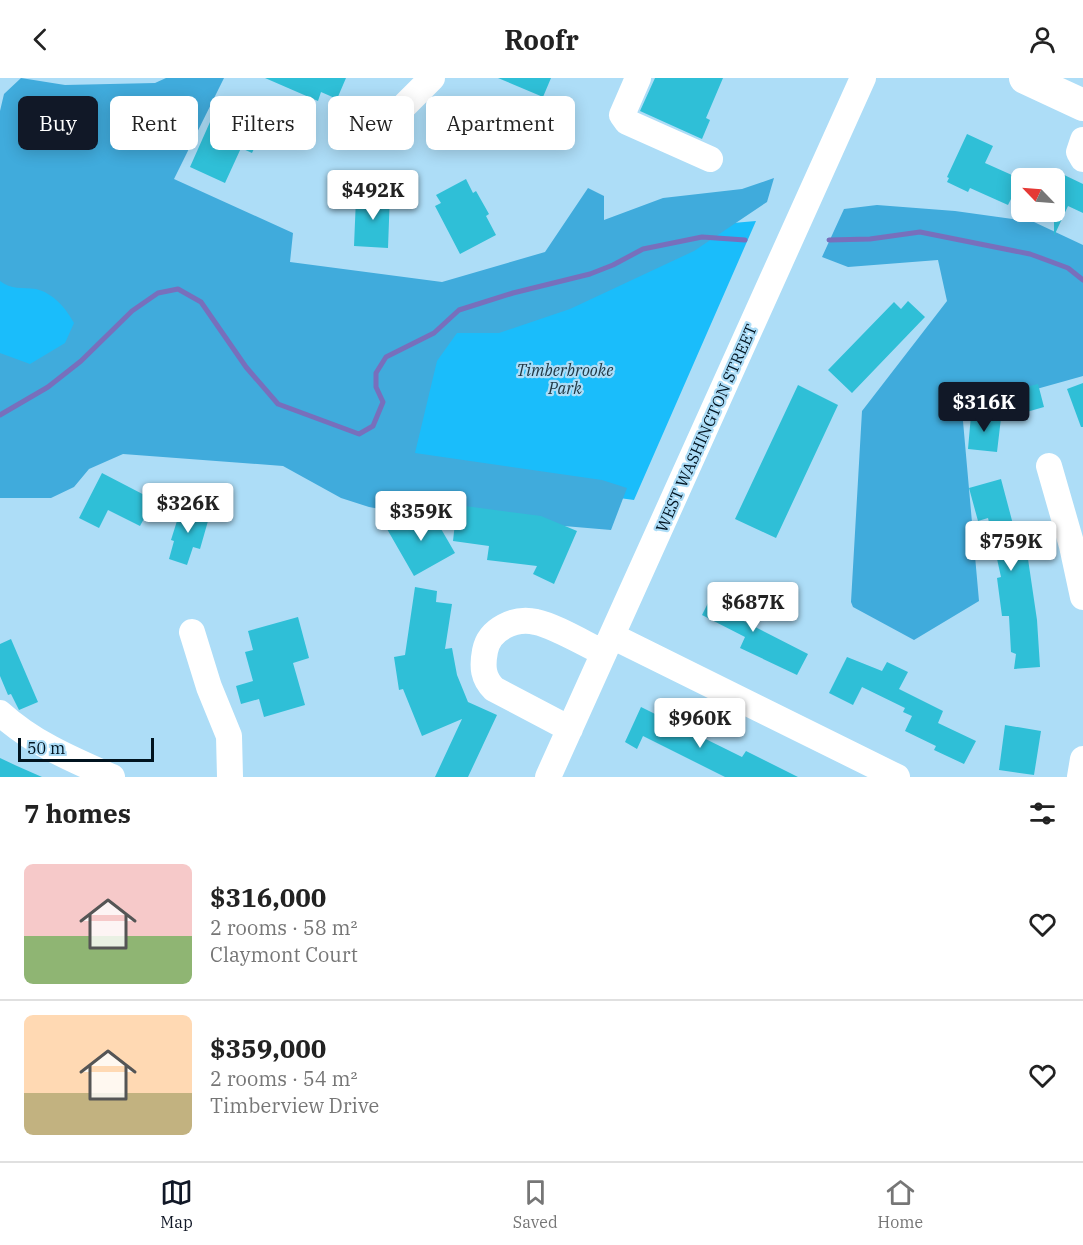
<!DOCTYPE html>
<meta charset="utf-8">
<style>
body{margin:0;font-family:"IBM Plex Serif",serif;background:#f6f6f6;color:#222;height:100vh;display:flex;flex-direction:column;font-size:22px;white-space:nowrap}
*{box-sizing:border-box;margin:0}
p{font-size:20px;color:#767676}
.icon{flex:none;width:33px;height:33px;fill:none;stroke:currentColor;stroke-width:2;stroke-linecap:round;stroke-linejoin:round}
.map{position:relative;height:699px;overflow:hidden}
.panel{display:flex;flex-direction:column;background:#fff;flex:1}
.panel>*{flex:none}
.banner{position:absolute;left:18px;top:18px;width:600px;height:54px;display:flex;gap:12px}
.needle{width:39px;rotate:295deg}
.fabs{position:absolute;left:1011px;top:90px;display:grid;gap:12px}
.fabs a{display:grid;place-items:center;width:54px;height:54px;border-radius:9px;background:#fff;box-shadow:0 3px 15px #0003;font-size:30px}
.scale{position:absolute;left:18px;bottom:15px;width:136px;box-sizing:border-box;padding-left:6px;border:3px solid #00131f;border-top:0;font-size:16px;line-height:21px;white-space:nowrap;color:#00131f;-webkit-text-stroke:4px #adddf7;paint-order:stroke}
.price{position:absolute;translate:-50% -51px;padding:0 14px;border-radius:6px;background:#fff;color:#222;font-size:20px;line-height:39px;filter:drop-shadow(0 2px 3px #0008)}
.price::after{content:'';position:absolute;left:50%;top:36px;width:18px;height:14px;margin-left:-9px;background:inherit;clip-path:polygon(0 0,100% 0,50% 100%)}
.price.active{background:#111827;color:#fff}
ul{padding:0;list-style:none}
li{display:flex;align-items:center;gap:18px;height:150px;padding:0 24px}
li+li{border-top:2px solid #e0e0e0}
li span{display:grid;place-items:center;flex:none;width:168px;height:120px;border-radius:9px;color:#555}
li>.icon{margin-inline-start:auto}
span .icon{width:72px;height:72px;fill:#fffc;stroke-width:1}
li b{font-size:26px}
h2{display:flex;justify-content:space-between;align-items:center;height:72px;padding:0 24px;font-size:26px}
.tag{padding:0 21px;border-radius:9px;background:#fff;box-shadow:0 3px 15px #0003;font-size:21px;line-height:54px}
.tag.active{background:#111827;color:#fff}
header{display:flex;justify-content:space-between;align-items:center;height:78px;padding:0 24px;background:#fff;font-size:27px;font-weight:800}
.menu{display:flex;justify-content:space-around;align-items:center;height:84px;border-top:2px solid #e0e0e0;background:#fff;font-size:16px;color:#767676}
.menu a{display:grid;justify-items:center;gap:3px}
.menu .active{color:#111827}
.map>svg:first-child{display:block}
.green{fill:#1abdfb}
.forest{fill:#40abdc}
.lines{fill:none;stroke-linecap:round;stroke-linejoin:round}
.stream{stroke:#786fbc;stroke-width:5}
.building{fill:#2fbfd7}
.minor{stroke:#fff;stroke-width:26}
.major{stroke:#fff;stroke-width:32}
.labels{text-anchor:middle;stroke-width:4.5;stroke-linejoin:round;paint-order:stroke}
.park-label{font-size:16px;font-style:italic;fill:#213844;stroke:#adddf7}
.street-label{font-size:16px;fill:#00131f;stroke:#adddf7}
</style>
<header><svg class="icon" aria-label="back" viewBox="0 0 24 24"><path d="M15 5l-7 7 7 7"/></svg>Roofr<svg class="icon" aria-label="person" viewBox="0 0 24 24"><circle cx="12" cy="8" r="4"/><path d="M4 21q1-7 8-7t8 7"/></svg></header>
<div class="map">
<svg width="1083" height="699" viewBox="0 0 1083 699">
<rect width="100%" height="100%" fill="#adddf7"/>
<path class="green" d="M 0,137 L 417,227 L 698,148 L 756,143 L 634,422 L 355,384 L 126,357 L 0,374 Z"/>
<path class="forest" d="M 21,0 L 65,7 L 155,5 L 166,0 L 224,0 L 174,101 L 293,155 L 290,184 L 442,204 L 545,174 L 588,110 L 604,118 L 604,142 L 663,120 L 742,111 L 774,100 L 767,124 L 694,173 L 570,231 L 499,255 L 457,255 L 437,283 L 415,375 L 602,402 L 627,410 L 611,452 L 397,434 L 369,429 L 341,420 L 283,388 L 123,376 L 89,391 L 74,409 L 51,420 L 0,420 L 0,275 L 30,286 L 65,265 L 74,245 C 66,230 53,215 36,211 C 22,209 11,212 0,203 L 0,33 L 4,16 Z
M 877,127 L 955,133 L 1034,144 L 1083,167 L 1083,298 L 962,332 L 979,523 L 914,562 L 853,529 L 851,524 L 862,333 L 947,223 L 938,182 L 848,189 L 822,179 L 844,131 Z"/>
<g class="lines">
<path class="stream" d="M 829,162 L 870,161 L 920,154 L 1030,176 L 1068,190 L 1083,202
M 0,337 L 48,309 L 81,283 L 132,233 L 158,215 L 178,211 L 201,224 L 246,289 L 278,326 L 359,356 L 373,348 L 383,324 L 376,309 L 376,295 L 386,279 L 434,255 L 459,232 L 513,215 L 590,196 L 613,187 L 643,171 L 702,159 L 745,162"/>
</g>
<path class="building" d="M 265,0 L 346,0 L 337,21 L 321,14 L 318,23 Z
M 498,0 L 551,0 L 543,19 Z
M 655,0 L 723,0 L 706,40 L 710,42 L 702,61 L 640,33 Z
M 474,18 L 521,39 L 508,68 L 460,47 Z
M 218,26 L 265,47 L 252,75 L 241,70 L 225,105 L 190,89 Z
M 967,56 L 993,68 L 985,85 L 1021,101 L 1008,127 L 970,110 L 968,114 L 947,104 L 949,100 L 947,99 Z
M 1058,94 L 1083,106 L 1083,135 L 1068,128 L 1054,158 L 1054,103 Z
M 466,101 L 473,115 L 476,113 L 489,136 L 486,138 L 496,157 L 460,176 L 435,128 L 441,125 L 436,117 Z
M 374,114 L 390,115 L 388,170 L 354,168 L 356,120 L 374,121 Z
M 908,223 L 925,239 L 852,315 L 828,292 L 894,224 L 901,231 Z
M 1083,305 L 1083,349 L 1081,349 L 1067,311 Z
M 1038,306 L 1044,329 L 1016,337 L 1010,313 Z
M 798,307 L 838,327 L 776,460 L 735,441 Z
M 971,337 L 1001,340 L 997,374 L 968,371 Z
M 102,395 L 154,422 L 140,448 L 108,432 L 99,450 L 79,440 Z
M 1001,401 L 1014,450 L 1023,448 L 1030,481 L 1028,481 L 1037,542 L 1040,589 L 1014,591 L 1016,576 L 1011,574 L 1009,538 L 1002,538 L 997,500 L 1001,499 L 988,440 L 978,443 L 969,410 Z
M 182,427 L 210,436 L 200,471 L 193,469 L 187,487 L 169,481 L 174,463 L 171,462 Z
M 457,427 L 541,438 L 577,453 L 554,506 L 533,496 L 537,488 L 487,482 L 489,468 L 453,463 Z
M 417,434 L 423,443 L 433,437 L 455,475 L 414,498 L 387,451 Z
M 717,507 L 741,519 L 732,537 L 808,576 L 797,597 L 740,570 L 745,559 L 702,537 Z
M 415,509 L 437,513 L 436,524 L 452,526 L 445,571 L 452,570 L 457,597 L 468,624 L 497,637 L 468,699 L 435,699 L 462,641 L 422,658 L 403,611 L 399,612 L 394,579 L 405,577 Z
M 298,539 L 309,580 L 293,585 L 305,627 L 264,639 L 259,621 L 241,626 L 236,608 L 253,603 L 245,574 L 253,572 L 248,553 Z
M 11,561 L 38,624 L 19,632 L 11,616 L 8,617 L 0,598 L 0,566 Z
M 847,579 L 882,593 L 887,584 L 908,594 L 899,611 L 943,633 L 938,645 L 976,663 L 964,686 L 934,672 L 936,668 L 905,653 L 912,638 L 903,634 L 905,630 L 862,609 L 853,627 L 829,615 Z
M 641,629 L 742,679 L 746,673 L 798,699 L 725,699 L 643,658 L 637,671 L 625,664 Z
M 1005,647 L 1041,653 L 1034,697 L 999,692 Z
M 0,680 L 17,688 L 42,699 L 0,699 Z"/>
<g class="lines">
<path class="minor" d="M 638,0 L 622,37 L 627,44 L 710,81
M 395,37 L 432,0
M 1083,62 L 1079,74 L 1083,81
M 1049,388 L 1072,468 L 1083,519
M 192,554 L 209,609 L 229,658 L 230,699
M 612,558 L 897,699
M 0,635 C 33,665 71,681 112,699
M 570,651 L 494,611 C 483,600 482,589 485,573 C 489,551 515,539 536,544 C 555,548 585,566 604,575
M 548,699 L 863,0
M 1080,699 L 1083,681"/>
<path class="major" d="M 1025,0 L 1083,27"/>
</g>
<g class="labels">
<g class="park-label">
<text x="565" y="298">Timberbrooke<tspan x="565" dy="18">Park</tspan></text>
</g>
<g class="street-label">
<text transform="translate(706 350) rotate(-66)" y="6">WEST WASHINGTON STREET</text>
</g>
</g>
</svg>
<div class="fabs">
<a><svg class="needle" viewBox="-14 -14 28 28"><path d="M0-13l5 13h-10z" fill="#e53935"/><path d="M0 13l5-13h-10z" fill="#767676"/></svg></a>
</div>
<div class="scale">50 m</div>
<b class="price" style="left:373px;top:143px">$492K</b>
<b class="price active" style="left:984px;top:355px">$316K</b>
<b class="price" style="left:188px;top:456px">$326K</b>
<b class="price" style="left:421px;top:464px">$359K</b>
<b class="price" style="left:1011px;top:494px">$759K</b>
<b class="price" style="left:753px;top:555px">$687K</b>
<b class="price" style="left:700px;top:671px">$960K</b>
<div class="banner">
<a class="tag active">Buy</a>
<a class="tag">Rent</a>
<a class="tag">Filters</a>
<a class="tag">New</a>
<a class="tag">Apartment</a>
</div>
</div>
<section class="panel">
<h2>7 homes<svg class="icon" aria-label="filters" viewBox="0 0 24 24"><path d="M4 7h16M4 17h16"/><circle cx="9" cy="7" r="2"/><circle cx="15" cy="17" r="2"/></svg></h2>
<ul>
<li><span style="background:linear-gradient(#f6c9c9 60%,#8fb573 0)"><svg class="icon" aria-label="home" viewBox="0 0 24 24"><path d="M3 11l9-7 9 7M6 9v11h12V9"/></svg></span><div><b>$316,000</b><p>2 rooms · 58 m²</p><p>Claymont Court</p></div><svg class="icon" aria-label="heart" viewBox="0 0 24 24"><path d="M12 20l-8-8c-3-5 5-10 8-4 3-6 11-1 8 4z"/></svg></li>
<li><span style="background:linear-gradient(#ffd9b3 65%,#c2b280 0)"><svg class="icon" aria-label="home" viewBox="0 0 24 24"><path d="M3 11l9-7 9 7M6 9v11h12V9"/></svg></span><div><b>$359,000</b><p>2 rooms · 54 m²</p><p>Timberview Drive</p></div><svg class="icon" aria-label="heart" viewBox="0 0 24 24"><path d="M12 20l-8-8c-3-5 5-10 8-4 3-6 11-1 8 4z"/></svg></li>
</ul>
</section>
<nav class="menu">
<a class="active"><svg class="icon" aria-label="map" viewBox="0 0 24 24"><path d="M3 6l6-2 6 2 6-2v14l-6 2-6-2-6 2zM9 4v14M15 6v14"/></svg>Map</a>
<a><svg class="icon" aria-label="saved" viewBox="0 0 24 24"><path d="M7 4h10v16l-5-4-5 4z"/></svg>Saved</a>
<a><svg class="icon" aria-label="home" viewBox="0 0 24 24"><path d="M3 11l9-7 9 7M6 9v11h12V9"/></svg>Home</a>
</nav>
